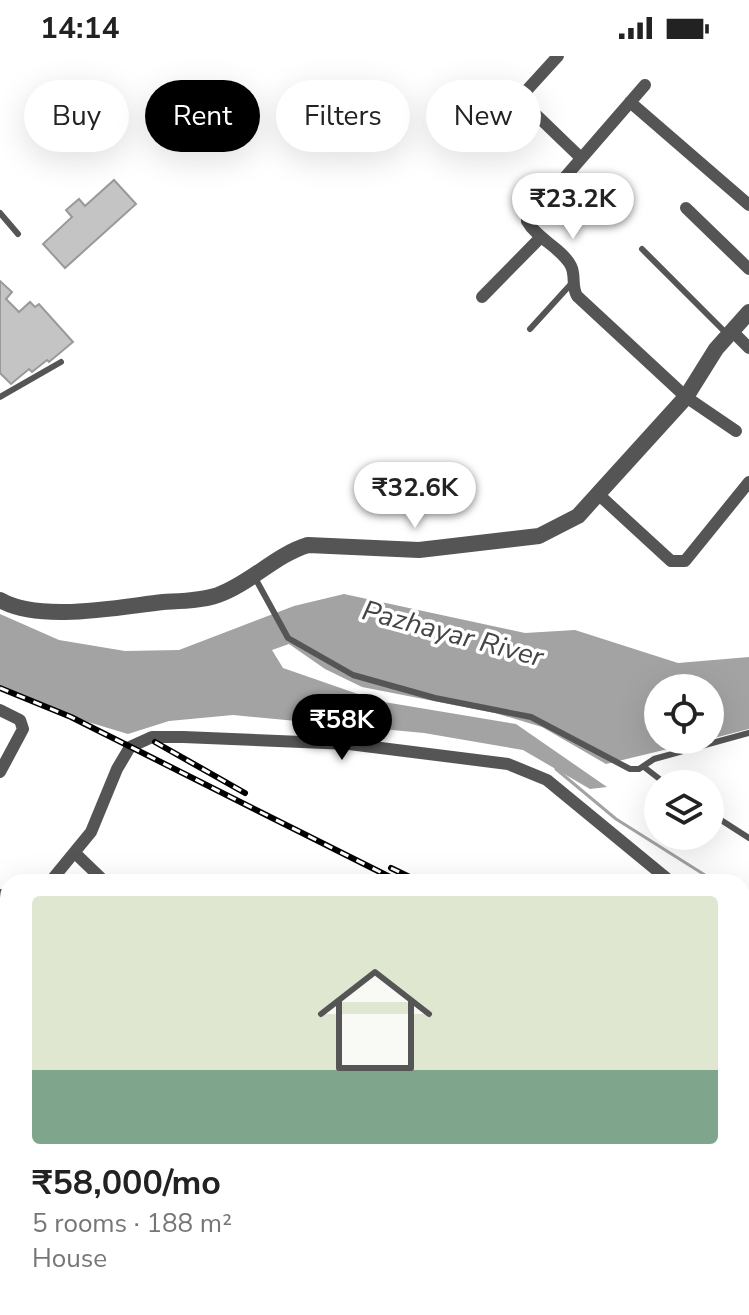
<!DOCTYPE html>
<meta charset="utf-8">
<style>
body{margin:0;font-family:"Nunito Sans",sans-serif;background:#f6f6f6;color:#222;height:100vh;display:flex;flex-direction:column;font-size:30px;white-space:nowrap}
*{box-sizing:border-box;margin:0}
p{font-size:26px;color:#767676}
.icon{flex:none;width:44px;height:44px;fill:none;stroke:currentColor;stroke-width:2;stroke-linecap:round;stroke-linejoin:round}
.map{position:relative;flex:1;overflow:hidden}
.drawer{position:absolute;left:0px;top:818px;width:750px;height:442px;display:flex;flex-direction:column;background:#fff;border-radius:24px 24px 0 0;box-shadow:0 8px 32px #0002}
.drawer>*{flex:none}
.hud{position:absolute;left:24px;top:24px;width:702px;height:72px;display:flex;gap:16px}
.fabs{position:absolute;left:644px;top:618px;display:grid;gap:16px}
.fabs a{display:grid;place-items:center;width:80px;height:80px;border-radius:50%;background:#fff;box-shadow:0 8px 32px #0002;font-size:40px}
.price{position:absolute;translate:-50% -68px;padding:0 18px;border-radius:28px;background:#fff;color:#222;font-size:26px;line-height:52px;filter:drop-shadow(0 2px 4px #0008)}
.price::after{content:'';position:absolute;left:50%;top:48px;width:24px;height:18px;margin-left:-12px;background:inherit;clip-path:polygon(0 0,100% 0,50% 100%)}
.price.on{background:#000;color:#fff}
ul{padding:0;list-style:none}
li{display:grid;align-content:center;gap:16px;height:424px;padding:0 32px}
li span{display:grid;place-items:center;height:248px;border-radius:8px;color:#555}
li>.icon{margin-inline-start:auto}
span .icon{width:144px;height:144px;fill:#fffc;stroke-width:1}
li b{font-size:34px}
.pill{padding:0 28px;border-radius:36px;background:#fff;box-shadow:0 8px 32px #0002;font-size:28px;line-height:72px}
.pill.on{background:#000;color:#fff}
.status{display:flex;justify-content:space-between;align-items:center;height:56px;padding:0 40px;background:#fff;direction:ltr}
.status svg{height:22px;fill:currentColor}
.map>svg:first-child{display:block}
.water{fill:#a3a3a3}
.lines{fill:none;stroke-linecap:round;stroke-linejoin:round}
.stream{stroke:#a3a3a3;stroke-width:3}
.building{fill:#c4c4c4;stroke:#999;stroke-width:2}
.service{stroke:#555;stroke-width:6}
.minor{stroke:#555;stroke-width:12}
.tertiary{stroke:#555;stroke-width:16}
.rail-casing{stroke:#000;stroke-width:6}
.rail{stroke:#fff;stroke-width:3;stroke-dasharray:9;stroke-linecap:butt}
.labels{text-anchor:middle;stroke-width:7;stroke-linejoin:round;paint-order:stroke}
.water-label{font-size:28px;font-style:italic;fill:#444;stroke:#fff}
</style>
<div class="status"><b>14:14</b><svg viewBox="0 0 49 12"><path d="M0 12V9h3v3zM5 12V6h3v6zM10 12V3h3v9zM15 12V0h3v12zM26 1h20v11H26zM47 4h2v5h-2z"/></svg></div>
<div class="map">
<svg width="749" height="1259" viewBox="0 0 749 1259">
<rect width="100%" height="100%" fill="#fff"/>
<path class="water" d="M 344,538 L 525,577 L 575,574 L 678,607 L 749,601 L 749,673 L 710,683 L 710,632 L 658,632 L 658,684 L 705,684 L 606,708 L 542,671 L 495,657 L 362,631 L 325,613 L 289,588 L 272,594 L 283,612 L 378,645 L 516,668 L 607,731 L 590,733 L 523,694 L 424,677 L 233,659 L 169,665 L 128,678 L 88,666 L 0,629 L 0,558 L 59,584 L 125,595 L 179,594 L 294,550 Z"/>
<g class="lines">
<path class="stream" d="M 556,713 L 616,763 L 716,826
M 742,843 L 749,848"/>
</g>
<path class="building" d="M 114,124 L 136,148 L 65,212 L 43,188 L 72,161 L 66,154 L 79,143 L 85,150 Z
M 0,225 L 12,236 L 6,243 L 19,256 L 30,246 L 35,251 L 39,248 L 73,286 L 49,306 L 47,304 L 32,316 L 29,313 L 11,328 L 0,317 Z"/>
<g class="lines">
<path class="service" d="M 0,157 L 18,178
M 642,193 L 728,279
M 530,273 L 571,228
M 0,341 L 61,306
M 254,520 L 288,582 L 353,619 L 435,642 L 531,661 L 630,713 L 639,713 L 654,703 L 749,677
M 644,711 L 666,728
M 710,757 L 749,782
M 591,1259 L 602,1252"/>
<path class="minor" d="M 558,0 L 527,34 L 525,48 L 581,102
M 645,29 L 527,165 C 537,183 562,192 571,210 C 576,220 571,229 577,240 L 686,341 L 736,375
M 630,46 L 749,149
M 686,152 L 749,213
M 482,241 L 541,181
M 732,275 L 749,292
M 598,438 L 671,505 L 685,505 L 749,426
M 0,654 L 20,664 L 23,673 L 0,716
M 76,798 L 105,826
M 50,826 L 91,776 L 117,713 L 130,691 L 152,681 L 183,681 L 349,688 L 508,708 L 547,724 L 671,826
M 0,839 L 8,846
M 742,889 L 749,895
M 0,928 L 8,933
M 0,961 L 8,946
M 0,1045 L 8,1051
M 742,1232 L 749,1227
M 347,1252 L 351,1259
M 147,1259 L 158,1252
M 482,1259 L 495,1252
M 702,1259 L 713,1252"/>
<path class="tertiary" d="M 0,544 C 40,567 118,551 163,546 C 180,545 201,545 218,539 C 251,527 275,499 308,489 L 419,494 L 539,480 L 578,460 L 686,341 L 716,293 L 749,256"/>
<defs>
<path id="rail" d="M 0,632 L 71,661 L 400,826
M 155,686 L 245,737
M 391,812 L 420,826
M 742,995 L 749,999"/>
</defs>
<use href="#rail" class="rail-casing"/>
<use href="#rail" class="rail"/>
</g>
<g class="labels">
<g class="water-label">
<text transform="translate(453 577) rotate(15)" y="10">Pazhayar River</text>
</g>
</g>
</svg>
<div class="fabs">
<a><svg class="icon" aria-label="locate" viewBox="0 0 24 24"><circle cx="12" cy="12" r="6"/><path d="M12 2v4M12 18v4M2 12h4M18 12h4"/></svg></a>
<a><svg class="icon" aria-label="layers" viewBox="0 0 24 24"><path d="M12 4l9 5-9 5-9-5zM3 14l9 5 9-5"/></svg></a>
</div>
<b class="price" style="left:573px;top:185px">₹23.2K</b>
<b class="price" style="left:415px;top:474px">₹32.6K</b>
<b class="price on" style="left:342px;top:706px">₹58K</b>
<div class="hud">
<a class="pill">Buy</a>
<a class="pill on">Rent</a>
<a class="pill">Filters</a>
<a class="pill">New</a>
</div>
<section class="drawer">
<ul>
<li><span style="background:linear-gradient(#dfe7d0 70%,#7fa58c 0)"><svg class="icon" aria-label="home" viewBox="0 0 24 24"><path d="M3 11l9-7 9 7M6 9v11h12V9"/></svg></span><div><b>₹58,000/mo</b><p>5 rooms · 188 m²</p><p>House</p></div></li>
</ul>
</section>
</div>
